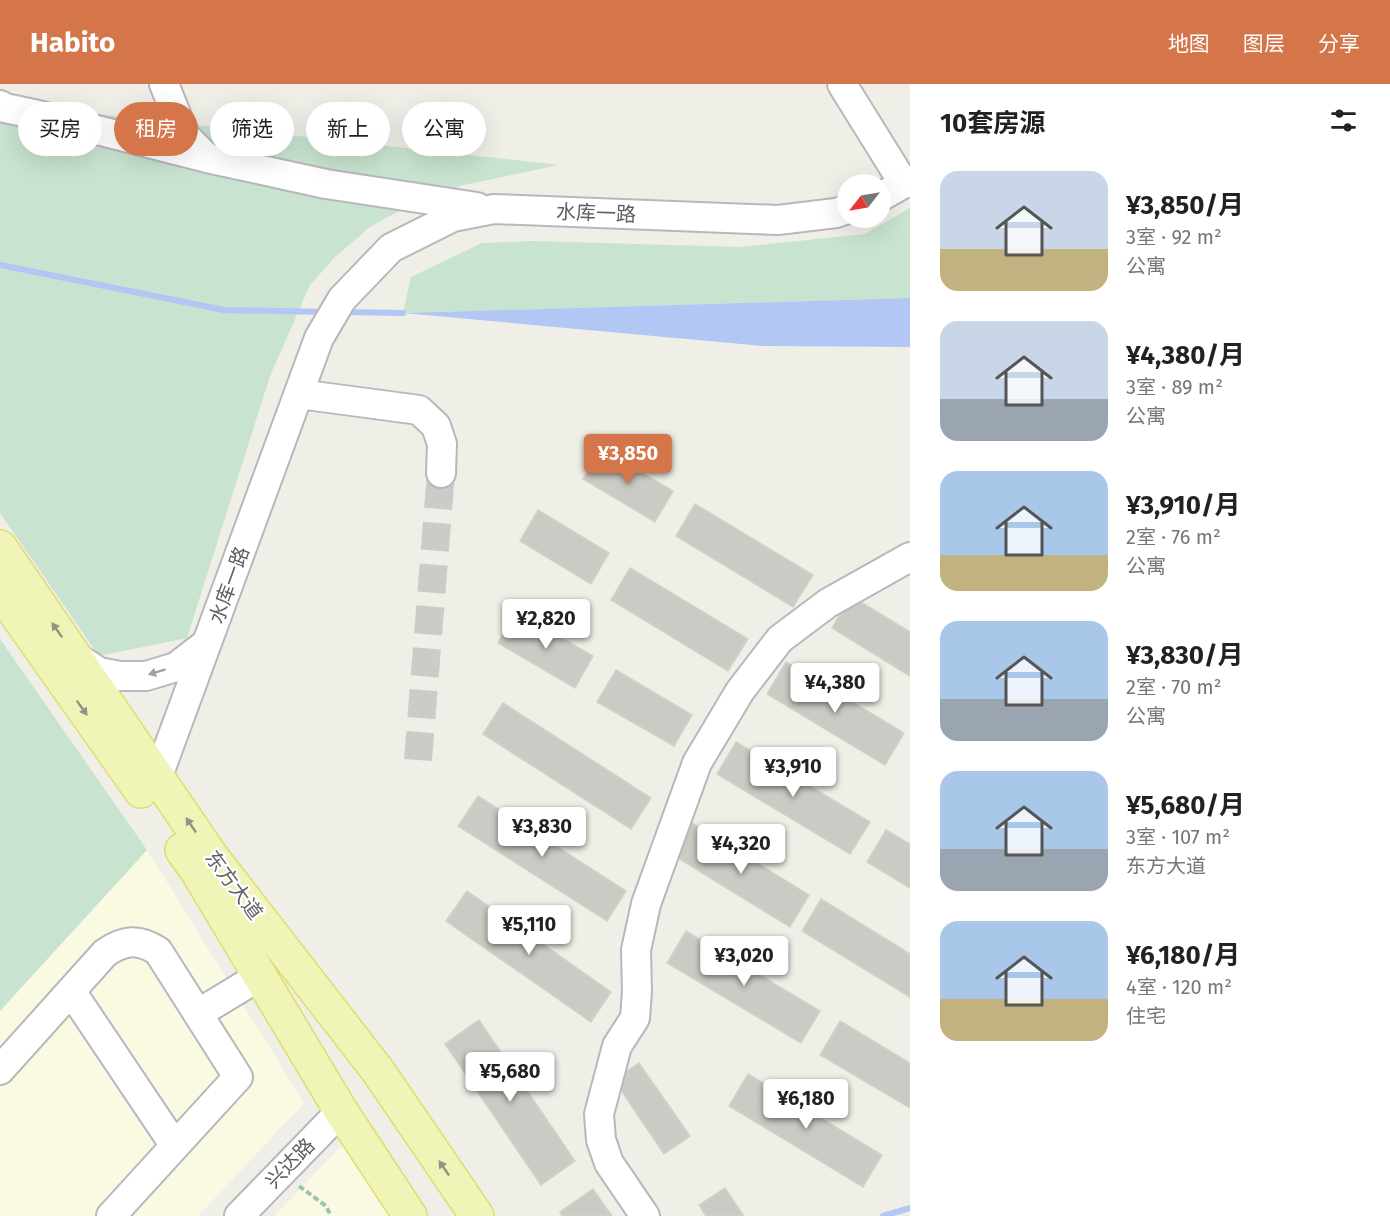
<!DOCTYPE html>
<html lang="zh">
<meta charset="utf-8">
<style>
body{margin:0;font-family:"Fira Sans","Noto Sans SC",sans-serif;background:#f2f2f2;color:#222;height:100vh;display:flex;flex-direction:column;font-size:22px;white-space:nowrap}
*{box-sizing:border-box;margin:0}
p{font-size:20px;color:#767676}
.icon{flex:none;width:33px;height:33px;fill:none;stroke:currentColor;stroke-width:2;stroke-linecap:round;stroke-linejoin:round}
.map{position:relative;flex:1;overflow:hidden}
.drawer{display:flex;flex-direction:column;background:#fff;width:480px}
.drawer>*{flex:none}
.guide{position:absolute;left:18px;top:18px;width:570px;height:54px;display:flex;gap:12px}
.needle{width:39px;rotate:239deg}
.buttons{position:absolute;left:837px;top:90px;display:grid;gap:12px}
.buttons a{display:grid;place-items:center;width:54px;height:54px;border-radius:50%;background:#fff;box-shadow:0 6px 24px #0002;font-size:30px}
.price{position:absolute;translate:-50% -51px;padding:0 14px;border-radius:6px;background:#fff;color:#222;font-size:20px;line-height:39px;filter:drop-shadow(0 2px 3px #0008)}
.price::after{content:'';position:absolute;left:50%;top:36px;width:18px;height:14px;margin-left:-9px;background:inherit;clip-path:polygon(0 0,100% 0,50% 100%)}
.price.selected{background:#d47649;color:#fff}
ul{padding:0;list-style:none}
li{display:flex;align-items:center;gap:18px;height:150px;padding:0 30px}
li span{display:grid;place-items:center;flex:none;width:168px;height:120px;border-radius:18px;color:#555}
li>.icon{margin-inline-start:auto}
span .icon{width:72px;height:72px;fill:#fffc;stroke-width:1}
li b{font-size:26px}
h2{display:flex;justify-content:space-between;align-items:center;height:72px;padding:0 30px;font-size:26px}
.pill{padding:0 21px;border-radius:27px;background:#fff;box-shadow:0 6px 24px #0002;font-size:21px;line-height:54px}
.pill.selected{background:#d47649;color:#fff}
header{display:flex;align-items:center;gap:36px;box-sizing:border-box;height:84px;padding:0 30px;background:#d47649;color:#fff}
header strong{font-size:28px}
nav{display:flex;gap:33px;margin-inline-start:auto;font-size:21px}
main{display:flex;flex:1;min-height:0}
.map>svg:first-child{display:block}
.commercial{fill:#fafae2}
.green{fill:#c8e3cf}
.water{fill:#b2c7f4}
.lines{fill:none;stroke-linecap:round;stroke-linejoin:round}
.stream{stroke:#b2c7f4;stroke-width:6}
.building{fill:#cbcac4;stroke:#d3d2c7;stroke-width:1.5}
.minor-tunnel{stroke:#cbcbc8;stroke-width:28;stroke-dasharray:28 14;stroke-linecap:butt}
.minor-casing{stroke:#b8b8bc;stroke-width:32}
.major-casing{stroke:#e0dc70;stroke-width:36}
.path{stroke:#a2c3b3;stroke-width:4;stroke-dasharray:6 3;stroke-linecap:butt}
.minor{stroke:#fff;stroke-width:28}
.major{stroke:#f0f5b7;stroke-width:33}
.oneway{fill:#929482}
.oneway2{fill:#9fa0a3}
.labels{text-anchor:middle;stroke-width:4.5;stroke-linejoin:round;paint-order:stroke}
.street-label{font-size:20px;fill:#5f6066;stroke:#fff}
</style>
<header>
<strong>Habito</strong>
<nav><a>地图</a><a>图层</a><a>分享</a></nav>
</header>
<main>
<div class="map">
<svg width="910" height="1132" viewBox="0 0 910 1132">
<rect width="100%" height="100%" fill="#efefe8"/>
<path class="commercial" d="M 147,766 L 304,1019 L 198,1132 L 0,1132 L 0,927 Z
M 343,1061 L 389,1132 L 274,1132 Z"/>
<path class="green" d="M 0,8 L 8,20 L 559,81 L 464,101 L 421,115 L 370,143 L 335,173 L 310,201 L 270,292 L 187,554 L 99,572 L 0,429 Z
M 910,124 L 910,214 L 403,229 L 411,193 L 482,159 L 533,157 L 740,163 L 865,150 Z
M 0,555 L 147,766 L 0,927 Z"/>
<path class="water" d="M 910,214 L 910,263 L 763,262 L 403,229 Z"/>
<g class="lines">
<path class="stream" d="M 0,181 L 224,226 L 325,228
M 344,228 L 403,229
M 883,1132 L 910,1124"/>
</g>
<path class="building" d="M 602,365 L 673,407 L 655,438 L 583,395 Z
M 695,420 L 813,491 L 793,523 L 676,452 Z
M 538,426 L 609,469 L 591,500 L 520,457 Z
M 630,484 L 748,555 L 728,587 L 611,516 Z
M 851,512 L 910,548 L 910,592 L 832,544 Z
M 516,528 L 593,572 L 575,604 L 498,559 Z
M 786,578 L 904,649 L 885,681 L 767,610 Z
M 616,586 L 692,631 L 674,662 L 597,618 Z
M 503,619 L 651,714 L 631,745 L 483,650 Z
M 736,658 L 870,738 L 850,770 L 717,690 Z
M 478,712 L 626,807 L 607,837 L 458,742 Z
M 692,739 L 809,811 L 790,843 L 673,771 Z
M 886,746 L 910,760 L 910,804 L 867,778 Z
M 467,807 L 611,908 L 591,938 L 446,837 Z
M 821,815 L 910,870 L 910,913 L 802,847 Z
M 686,847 L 820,927 L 801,959 L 667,879 Z
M 479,936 L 575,1077 L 541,1101 L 445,960 Z
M 840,937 L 910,979 L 910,1024 L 820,971 Z
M 639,979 L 690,1052 L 664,1070 L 614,996 Z
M 748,990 L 882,1071 L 863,1103 L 729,1022 Z
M 725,1104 L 744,1132 L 706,1132 L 699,1121 Z
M 593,1105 L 612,1132 L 562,1132 L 560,1128 Z"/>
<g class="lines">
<path class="minor-tunnel" d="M 418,676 L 441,389"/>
<defs>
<path id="minor" d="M 164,0 L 185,52 L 207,74 L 326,100 L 477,123
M 842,0 L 904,100
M 0,21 L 5,24 L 38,31 L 207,74
M 880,113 L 910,96
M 299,310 L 419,326 L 436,342 L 442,360 L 441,389
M 76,573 L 99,588 L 120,592 L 146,592 L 176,583 L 207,559
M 158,692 L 319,254 L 342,215 L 391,164 L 453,133 L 494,125 L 778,136 L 836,129 L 848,125
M 71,907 L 175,1062
M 199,929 L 260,892
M 0,986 L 105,869 C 124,856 138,854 158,867 L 238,993 L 111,1132
M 239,1132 L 341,1027
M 645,1132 L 609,1079 L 601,1056 L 599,1030 L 617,962 L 635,934 L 637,907 L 636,866 L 646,820 L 697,679 L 740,607 L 780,555 L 828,519 L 910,473"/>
<path id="major" d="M 0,463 L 212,773 L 378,987 L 477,1132
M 0,507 L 141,707
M 182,766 L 197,787 L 341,1027 L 410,1132"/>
</defs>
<use href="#minor" class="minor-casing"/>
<use href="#major" class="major-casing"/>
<path class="path" d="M 299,1102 L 326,1122 L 331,1132"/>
<use href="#minor" class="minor"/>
<use href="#major" class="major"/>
</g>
<defs><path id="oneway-solid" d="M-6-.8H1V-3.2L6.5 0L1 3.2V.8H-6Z" transform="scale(1.5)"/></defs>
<g class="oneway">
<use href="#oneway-solid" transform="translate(57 546) rotate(-125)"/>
<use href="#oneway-solid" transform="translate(82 624) rotate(55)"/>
<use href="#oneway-solid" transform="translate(191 741) rotate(-124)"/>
<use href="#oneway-solid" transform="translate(444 1084) rotate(-124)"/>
</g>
<use class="oneway2" href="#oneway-solid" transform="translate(157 588) rotate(163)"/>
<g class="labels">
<g class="street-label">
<text transform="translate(596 129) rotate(2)" y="7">水库一路</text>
<text transform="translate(229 501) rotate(-70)" y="7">水库一路</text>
<text transform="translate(234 801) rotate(53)" y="7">东方大道</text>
<text transform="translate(290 1079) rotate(-46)" y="7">兴达路</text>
</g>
</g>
</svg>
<div class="buttons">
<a><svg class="needle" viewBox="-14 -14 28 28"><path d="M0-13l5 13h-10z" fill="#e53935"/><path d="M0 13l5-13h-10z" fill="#767676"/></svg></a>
</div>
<b class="price selected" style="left:628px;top:401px">¥3,850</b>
<b class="price" style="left:546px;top:566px">¥2,820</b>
<b class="price" style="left:835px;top:630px">¥4,380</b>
<b class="price" style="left:793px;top:714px">¥3,910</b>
<b class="price" style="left:542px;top:774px">¥3,830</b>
<b class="price" style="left:741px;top:791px">¥4,320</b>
<b class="price" style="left:529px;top:872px">¥5,110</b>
<b class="price" style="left:744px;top:903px">¥3,020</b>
<b class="price" style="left:510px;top:1019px">¥5,680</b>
<b class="price" style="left:806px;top:1046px">¥6,180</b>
<div class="guide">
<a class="pill">买房</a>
<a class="pill selected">租房</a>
<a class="pill">筛选</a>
<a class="pill">新上</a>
<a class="pill">公寓</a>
</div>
</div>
<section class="drawer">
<h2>10套房源<svg class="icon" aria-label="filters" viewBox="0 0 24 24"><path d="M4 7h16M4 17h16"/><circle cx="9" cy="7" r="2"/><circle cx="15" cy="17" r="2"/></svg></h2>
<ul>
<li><span style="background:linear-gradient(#c9d6e8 65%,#c2b280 0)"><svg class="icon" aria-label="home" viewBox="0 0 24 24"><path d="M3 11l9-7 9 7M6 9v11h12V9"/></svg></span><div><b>¥3,850/月</b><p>3室 · 92 m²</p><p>公寓</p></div></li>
<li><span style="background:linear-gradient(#c9d6e8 65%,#9aa5b1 0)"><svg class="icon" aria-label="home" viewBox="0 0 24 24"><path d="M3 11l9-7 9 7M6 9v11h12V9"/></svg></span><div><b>¥4,380/月</b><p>3室 · 89 m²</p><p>公寓</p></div></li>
<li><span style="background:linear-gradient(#a9c7e8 70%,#c2b280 0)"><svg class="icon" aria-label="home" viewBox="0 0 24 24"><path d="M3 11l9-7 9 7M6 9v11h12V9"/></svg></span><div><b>¥3,910/月</b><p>2室 · 76 m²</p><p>公寓</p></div></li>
<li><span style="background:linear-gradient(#a9c7e8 65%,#9aa5b1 0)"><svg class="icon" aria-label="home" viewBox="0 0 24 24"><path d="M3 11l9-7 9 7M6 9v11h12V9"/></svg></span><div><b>¥3,830/月</b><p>2室 · 70 m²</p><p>公寓</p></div></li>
<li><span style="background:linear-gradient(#a9c7e8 65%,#9aa5b1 0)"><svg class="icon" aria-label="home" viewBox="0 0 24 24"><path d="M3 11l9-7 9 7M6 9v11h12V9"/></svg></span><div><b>¥5,680/月</b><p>3室 · 107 m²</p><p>东方大道</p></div></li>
<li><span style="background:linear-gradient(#a9c7e8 65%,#c2b280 0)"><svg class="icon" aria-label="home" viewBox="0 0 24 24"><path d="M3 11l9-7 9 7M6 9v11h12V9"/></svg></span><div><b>¥6,180/月</b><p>4室 · 120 m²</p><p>住宅</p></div></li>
</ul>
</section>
</main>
